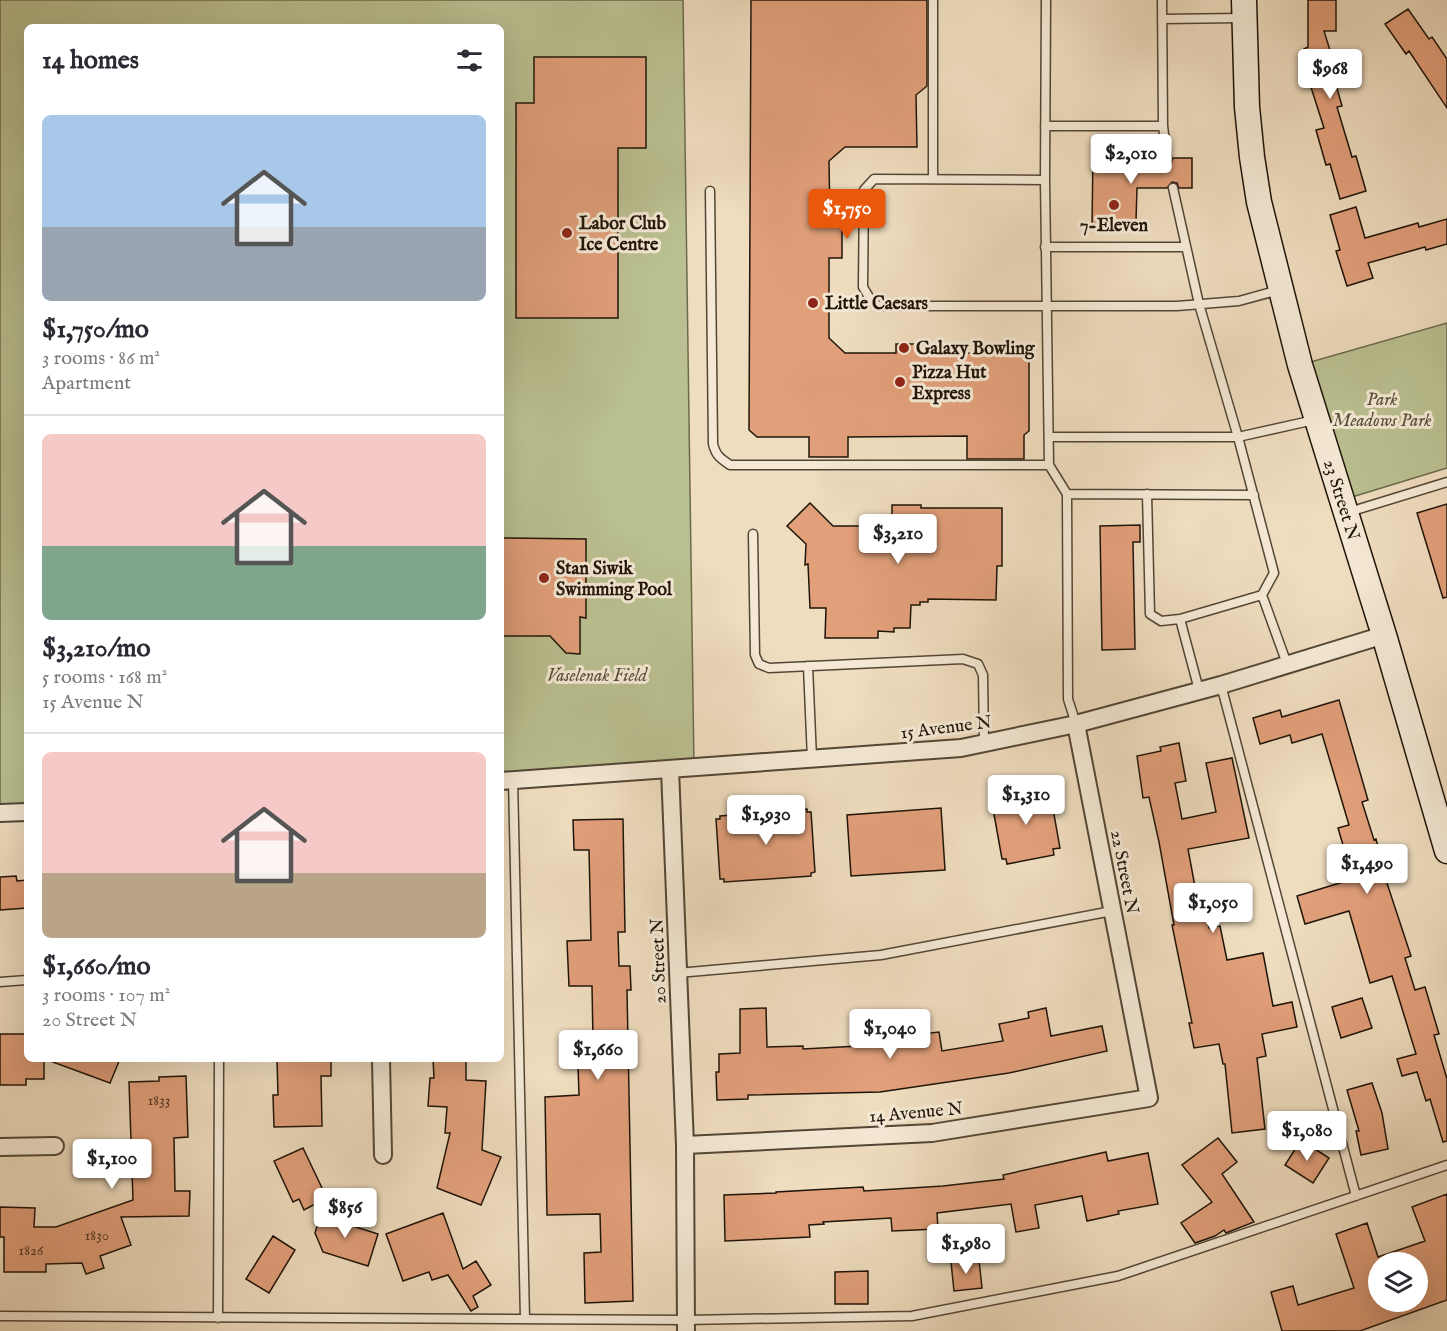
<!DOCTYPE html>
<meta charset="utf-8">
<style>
body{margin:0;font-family:"IM FELL English",serif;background:#f7f7f7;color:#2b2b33;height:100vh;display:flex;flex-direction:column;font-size:22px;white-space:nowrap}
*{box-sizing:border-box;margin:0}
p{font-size:20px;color:#7c7c81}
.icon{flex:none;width:33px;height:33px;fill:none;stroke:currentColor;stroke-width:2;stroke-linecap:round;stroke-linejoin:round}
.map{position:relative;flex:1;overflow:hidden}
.sheet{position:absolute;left:24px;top:24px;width:480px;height:1038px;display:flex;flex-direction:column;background:#fff;border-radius:9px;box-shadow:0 6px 24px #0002}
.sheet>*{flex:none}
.tools{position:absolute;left:1368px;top:1252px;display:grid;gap:12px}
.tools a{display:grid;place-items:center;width:60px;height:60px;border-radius:50%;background:#fff;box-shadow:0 6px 24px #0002;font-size:30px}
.price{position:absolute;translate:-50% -51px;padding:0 14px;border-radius:6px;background:#fff;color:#222;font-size:20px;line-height:39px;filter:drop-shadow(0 2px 3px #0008)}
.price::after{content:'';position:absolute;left:50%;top:36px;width:18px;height:14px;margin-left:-9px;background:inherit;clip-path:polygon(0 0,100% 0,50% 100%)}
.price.current{background:#ea580c;color:#fff}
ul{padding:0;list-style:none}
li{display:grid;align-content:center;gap:12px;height:318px;padding:0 18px}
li+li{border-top:2px solid #e1e1e2}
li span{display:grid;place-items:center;height:186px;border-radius:9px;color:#555}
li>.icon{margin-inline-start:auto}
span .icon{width:108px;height:108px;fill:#fffc;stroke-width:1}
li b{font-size:26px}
h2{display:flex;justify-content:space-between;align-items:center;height:72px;padding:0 18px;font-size:26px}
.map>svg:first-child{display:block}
.green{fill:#bac091;stroke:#6c6a4d;stroke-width:1.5}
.building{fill:#e19f7a;stroke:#1f1409;stroke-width:1.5;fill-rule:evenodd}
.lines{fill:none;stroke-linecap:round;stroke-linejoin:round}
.lane-casing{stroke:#534636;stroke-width:11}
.street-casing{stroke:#534636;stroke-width:20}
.secondary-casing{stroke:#1f1409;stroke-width:27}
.lane{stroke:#f5e9d5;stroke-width:8}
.street{stroke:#f5e9d5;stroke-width:16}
.secondary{stroke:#f5e9d5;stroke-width:24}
.poi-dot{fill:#8f2418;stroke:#f5e9d5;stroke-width:2}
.labels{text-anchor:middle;stroke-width:6;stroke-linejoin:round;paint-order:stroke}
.number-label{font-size:15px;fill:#503725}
.poi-label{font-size:18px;font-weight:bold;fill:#1f1409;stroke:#f5e9d5;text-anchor:start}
.park-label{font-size:18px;font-style:italic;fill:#555039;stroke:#f5e9d5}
.street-label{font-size:18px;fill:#1f1409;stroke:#f5e9d5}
</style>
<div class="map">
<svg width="1447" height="1331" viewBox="0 0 1447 1331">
<rect width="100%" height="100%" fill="#efddbf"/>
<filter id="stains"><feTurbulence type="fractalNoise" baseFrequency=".00333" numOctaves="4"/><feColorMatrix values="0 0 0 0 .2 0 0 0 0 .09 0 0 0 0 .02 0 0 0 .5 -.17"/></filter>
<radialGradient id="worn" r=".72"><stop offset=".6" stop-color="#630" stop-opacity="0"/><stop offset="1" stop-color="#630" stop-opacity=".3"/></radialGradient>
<path class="green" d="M 0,0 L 683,0 L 694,768 L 501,781 L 501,27 L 27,27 L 27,812 L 0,813 Z
M 1447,323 L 1447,468 L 1342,500 L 1300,365 Z"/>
<path class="building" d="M 751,0 L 927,0 L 927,86 L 916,95 L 917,147 L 845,147 L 829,161 L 830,221 L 842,221 L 842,258 L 829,258 L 829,338 L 845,353 L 896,353 L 896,344 L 926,344 L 926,353 L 1029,353 L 1029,431 L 1024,435 L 1024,459 L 967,459 L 967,436 L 848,437 L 848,457 L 809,457 L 809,437 L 757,437 L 749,430 Z
M 1308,0 L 1336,0 L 1336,31 L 1324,31 L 1337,73 L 1333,74 L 1342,106 L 1337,107 L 1352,157 L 1356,156 L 1366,191 L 1340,199 L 1330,164 L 1326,165 L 1316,130 L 1324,128 L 1309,81 L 1314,80 L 1304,49 L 1308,47 Z
M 1408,9 L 1429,39 L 1432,37 L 1447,59 L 1447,108 L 1409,51 L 1406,54 L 1385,24 Z
M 534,57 L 646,57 L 646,148 L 618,148 L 618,318 L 516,318 L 516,103 L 534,103 Z
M 1093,153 L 1125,154 L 1128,157 L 1161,158 L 1162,162 L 1167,164 L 1171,163 L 1173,158 L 1192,158 L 1192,188 L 1179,188 L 1177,183 L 1172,182 L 1167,188 L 1137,188 L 1136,221 L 1131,221 L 1132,227 L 1092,227 Z
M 1356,207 L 1365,238 L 1418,223 L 1419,227 L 1447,219 L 1447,244 L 1426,250 L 1425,247 L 1368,263 L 1373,278 L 1347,286 L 1336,251 L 1340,250 L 1330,215 Z
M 810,503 L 833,526 L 892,526 L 892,505 L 921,505 L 921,508 L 1002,508 L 1002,566 L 997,566 L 996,600 L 928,599 L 928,602 L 920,602 L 920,605 L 911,605 L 910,628 L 894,628 L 894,632 L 878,631 L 878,638 L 825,638 L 826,608 L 810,608 L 808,564 L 805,565 L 806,544 L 787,526 Z
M 1447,504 L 1447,597 L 1443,598 L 1417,513 Z
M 1140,525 L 1140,542 L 1133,542 L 1135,649 L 1102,650 L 1100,526 Z
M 501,538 L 586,539 L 586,618 L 580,617 L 580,654 L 566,653 L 550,636 L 501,636 Z
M 1339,700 L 1368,800 L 1362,802 L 1374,840 L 1376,839 L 1382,861 L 1380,862 L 1411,956 L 1405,958 L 1415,990 L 1425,987 L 1439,1034 L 1434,1035 L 1447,1079 L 1447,1141 L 1443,1142 L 1430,1099 L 1426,1101 L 1417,1072 L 1402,1076 L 1397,1059 L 1416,1054 L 1392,976 L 1370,983 L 1349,911 L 1305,924 L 1297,896 L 1353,879 L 1338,828 L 1349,825 L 1322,734 L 1292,743 L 1290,735 L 1260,744 L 1253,718 L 1280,710 L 1282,717 Z
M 1179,743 L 1186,781 L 1175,783 L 1182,819 L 1216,812 L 1206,763 L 1232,758 L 1249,838 L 1188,849 L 1201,919 L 1207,918 L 1209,928 L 1220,926 L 1227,960 L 1263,953 L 1273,1006 L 1292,1002 L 1297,1027 L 1262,1034 L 1266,1056 L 1257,1058 L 1265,1129 L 1232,1133 L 1225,1064 L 1223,1064 L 1219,1044 L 1194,1048 L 1189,1023 L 1192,1023 L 1172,925 L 1174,925 L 1159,842 L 1149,797 L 1143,798 L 1137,756 L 1161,751 L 1160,747 Z
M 1041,788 L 1042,794 L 1050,792 L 1060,848 L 1053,849 L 1054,855 L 1007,864 L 1006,859 L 1002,859 L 992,803 L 995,803 L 994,798 Z
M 941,808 L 945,870 L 851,876 L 847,815 Z
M 807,809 L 807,812 L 811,812 L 815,872 L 811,873 L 811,876 L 724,882 L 724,879 L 720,879 L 716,819 L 720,819 L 720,816 Z
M 623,819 L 625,932 L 618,932 L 619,966 L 630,966 L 631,990 L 627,990 L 633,1301 L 585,1303 L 584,1253 L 601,1252 L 600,1214 L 547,1215 L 545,1097 L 579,1095 L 578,1065 L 584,1065 L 584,1042 L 593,1041 L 592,986 L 569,986 L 567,941 L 591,940 L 589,850 L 574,850 L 573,820 Z
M 16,876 L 17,881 L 27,880 L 27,908 L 0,910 L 0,877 Z
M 1362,998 L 1372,1028 L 1341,1038 L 1332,1007 Z
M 766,1008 L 767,1047 L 803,1046 L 803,1049 L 859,1046 L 859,1035 L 876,1034 L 877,1039 L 939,1032 L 942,1051 L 1003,1041 L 999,1024 L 1029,1018 L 1028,1012 L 1046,1008 L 1051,1036 L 1102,1026 L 1107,1051 L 1009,1073 L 880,1092 L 748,1095 L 748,1099 L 717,1100 L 716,1072 L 719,1072 L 719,1054 L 740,1053 L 740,1009 Z
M 0,1034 L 27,1034 L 27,1059 L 44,1059 L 44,1079 L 26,1079 L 26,1085 L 0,1085 Z
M 50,1059 L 120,1059 L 110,1083 L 50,1061 Z
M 277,1059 L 331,1059 L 331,1076 L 321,1076 L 322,1126 L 274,1127 L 273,1095 L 278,1095 Z
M 433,1059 L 466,1059 L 466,1080 L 486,1081 L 482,1150 L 501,1157 L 481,1205 L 437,1188 L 450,1133 L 445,1133 L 447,1107 L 428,1106 L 430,1078 L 434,1078 Z
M 186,1076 L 188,1137 L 174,1138 L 175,1191 L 190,1191 L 189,1216 L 121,1217 L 131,1245 L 100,1256 L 104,1268 L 86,1274 L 82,1263 L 46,1264 L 46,1272 L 4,1272 L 4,1237 L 0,1237 L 0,1207 L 35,1208 L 34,1227 L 56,1227 L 133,1200 L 129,1082 L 159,1081 L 159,1077 Z
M 1372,1083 L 1382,1113 L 1388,1149 L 1361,1155 L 1356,1131 L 1359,1131 L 1347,1090 Z
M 1218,1138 L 1237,1162 L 1222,1174 L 1254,1222 L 1226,1233 L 1224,1230 L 1215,1236 L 1195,1243 L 1181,1223 L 1212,1202 L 1182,1165 Z
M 1301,1140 L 1329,1158 L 1313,1183 L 1285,1165 Z
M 303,1148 L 322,1188 L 320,1189 L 325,1199 L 304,1210 L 299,1199 L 293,1202 L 274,1161 Z
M 1106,1152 L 1108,1161 L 1148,1153 L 1158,1204 L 1118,1211 L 1119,1214 L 1087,1221 L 1082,1196 L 1035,1205 L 1039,1228 L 1016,1232 L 1011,1204 L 937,1213 L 938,1229 L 892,1231 L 891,1218 L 823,1222 L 824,1224 L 809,1225 L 810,1237 L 725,1241 L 724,1195 L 776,1193 L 776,1192 L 863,1187 L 864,1191 L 943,1186 L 1004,1179 L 1003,1175 Z
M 1447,1194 L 1447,1300 L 1360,1331 L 1282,1331 L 1271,1292 L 1293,1286 L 1298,1305 L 1354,1288 L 1336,1234 L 1367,1223 L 1378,1257 L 1425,1241 L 1412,1207 ZM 1378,1263 L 1418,1263 L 1418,1302 L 1378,1302 Z
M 325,1201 L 334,1220 L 378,1234 L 368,1266 L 323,1252 L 315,1233 Z
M 443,1213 L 463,1269 L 476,1261 L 491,1285 L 473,1296 L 478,1307 L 471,1311 L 448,1275 L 432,1280 L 429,1272 L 403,1281 L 386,1234 Z
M 273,1236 L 295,1250 L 269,1293 L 246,1279 Z
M 979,1260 L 982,1288 L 954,1291 L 951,1262 Z
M 868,1271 L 868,1304 L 835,1304 L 835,1272 Z"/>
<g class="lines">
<defs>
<path id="lane" d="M 933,0 L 933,179
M 1162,19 L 1241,18
M 1045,126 L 1163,126 L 1162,0
M 1163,126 L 1167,158
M 1045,180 L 1046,0
M 1173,188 L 1199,304 L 1238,437 L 1274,573 L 1262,595 L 1287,664
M 710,191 L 713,444 C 716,456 721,459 730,465 L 1049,465 L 1045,180 L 874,179 L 864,190 L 863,287 L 872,302 L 879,306 L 1177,306 L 1239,301 L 1279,290
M 1045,247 L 1186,247
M 1049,437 L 1238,437 L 1314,420
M 1049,465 L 1067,494 L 1254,495
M 1067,494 L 1068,699 L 1076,724
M 1147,494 L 1150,614 L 1161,621 L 1180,619
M 1349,512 L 1447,482
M 753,534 L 755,655 L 759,664 L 769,668 L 963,659 L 978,664 L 983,675 L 984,743
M 808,666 L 812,759
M 1221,685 L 1356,1196
M 1199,690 L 1180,619 L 1262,595
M 513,780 L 525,1319
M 678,973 L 881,955 L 1112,911
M 0,982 L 27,980
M 0,1316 L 686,1320 L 912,1316 L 1118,1276 L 1447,1165
M 218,1318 L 219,1059"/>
<path id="street" d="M 670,769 L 685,1145 L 686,1331
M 501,781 L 961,748 L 1076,724 L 1221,685 L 1384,635
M 0,813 L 27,812
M 381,1059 L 383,1155
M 685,1145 L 932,1133 L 1149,1098 L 1076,724
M 0,1147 L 55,1146"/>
<g id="secondary">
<path id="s1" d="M 1244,0 L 1247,107 L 1252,157 L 1259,202 L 1300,365 L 1384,635 L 1447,851"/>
</g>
</defs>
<use href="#lane" class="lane-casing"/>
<use href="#street" class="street-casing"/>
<use href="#secondary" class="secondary-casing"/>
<use href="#lane" class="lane"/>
<use href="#street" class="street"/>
<use href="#secondary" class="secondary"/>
</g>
<g class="poi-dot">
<circle cx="1114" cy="205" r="6"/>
<circle cx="567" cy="233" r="6"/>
<circle cx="813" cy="303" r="6"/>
<circle cx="904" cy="348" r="6"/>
<circle cx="900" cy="382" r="6"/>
<circle cx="544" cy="578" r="6"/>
</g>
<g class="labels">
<g class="number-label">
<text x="159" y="1105">1833</text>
<text x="97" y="1240">1830</text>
<text x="31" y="1255">1826</text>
</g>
<g class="poi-label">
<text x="579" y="229">Labor Club<tspan x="579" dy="21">Ice Centre</tspan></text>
<text x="1114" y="231" text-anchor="middle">7-Eleven</text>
<text x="825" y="309">Little Caesars</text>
<text x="916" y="354">Galaxy Bowling</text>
<text x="912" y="378">Pizza Hut<tspan x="912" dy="21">Express</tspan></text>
<text x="556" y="574">Stan Siwik<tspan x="556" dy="21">Swimming Pool</tspan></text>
</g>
<g class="park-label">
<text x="1382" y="405">Park<tspan x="1382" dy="21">Meadows Park</tspan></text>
<text x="597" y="681">Vaselenak Field</text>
</g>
<g class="street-label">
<text dy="6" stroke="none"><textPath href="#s1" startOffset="512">23 Street N</textPath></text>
<text transform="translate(946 727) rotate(-7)" y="6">15 Avenue N</text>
<text transform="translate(1125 872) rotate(79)" y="6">22 Street N</text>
<text transform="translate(658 961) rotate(-92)" y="6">20 Street N</text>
<text transform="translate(916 1112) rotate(-5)" y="6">14 Avenue N</text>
</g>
</g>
<rect width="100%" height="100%" filter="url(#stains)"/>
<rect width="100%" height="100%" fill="url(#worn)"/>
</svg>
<div class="tools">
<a><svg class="icon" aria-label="layers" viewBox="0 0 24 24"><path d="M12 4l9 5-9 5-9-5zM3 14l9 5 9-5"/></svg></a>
</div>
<b class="price" style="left:1330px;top:100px">$968</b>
<b class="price" style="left:1131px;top:185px">$2,010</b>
<b class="price current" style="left:847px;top:240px">$1,750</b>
<b class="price" style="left:898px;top:565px">$3,210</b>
<b class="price" style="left:1026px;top:826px">$1,310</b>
<b class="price" style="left:766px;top:846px">$1,930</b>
<b class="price" style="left:1367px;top:895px">$1,490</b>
<b class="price" style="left:1213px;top:934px">$1,050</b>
<b class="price" style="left:890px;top:1060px">$1,040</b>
<b class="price" style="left:598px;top:1081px">$1,660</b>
<b class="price" style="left:1307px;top:1162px">$1,080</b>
<b class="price" style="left:112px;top:1190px">$1,100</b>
<b class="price" style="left:345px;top:1239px">$856</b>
<b class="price" style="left:966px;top:1275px">$1,980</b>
<section class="sheet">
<h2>14 homes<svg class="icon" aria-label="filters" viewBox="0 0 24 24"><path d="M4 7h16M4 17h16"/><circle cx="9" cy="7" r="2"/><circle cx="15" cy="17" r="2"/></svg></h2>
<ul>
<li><span style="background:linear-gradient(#a9c7e8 60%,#9aa5b1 0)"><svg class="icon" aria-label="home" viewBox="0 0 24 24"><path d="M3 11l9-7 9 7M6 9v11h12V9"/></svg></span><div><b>$1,750/mo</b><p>3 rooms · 86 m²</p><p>Apartment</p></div></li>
<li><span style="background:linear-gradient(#f6c9c9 60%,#7fa58c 0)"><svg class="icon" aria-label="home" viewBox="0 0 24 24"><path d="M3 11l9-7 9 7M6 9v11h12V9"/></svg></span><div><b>$3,210/mo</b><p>5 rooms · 168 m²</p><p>15 Avenue N</p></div></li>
<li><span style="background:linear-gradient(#f6c9c9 65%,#b9a48a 0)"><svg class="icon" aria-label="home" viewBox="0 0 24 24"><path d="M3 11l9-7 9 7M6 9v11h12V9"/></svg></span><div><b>$1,660/mo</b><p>3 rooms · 107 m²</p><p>20 Street N</p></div></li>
</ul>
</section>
</div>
